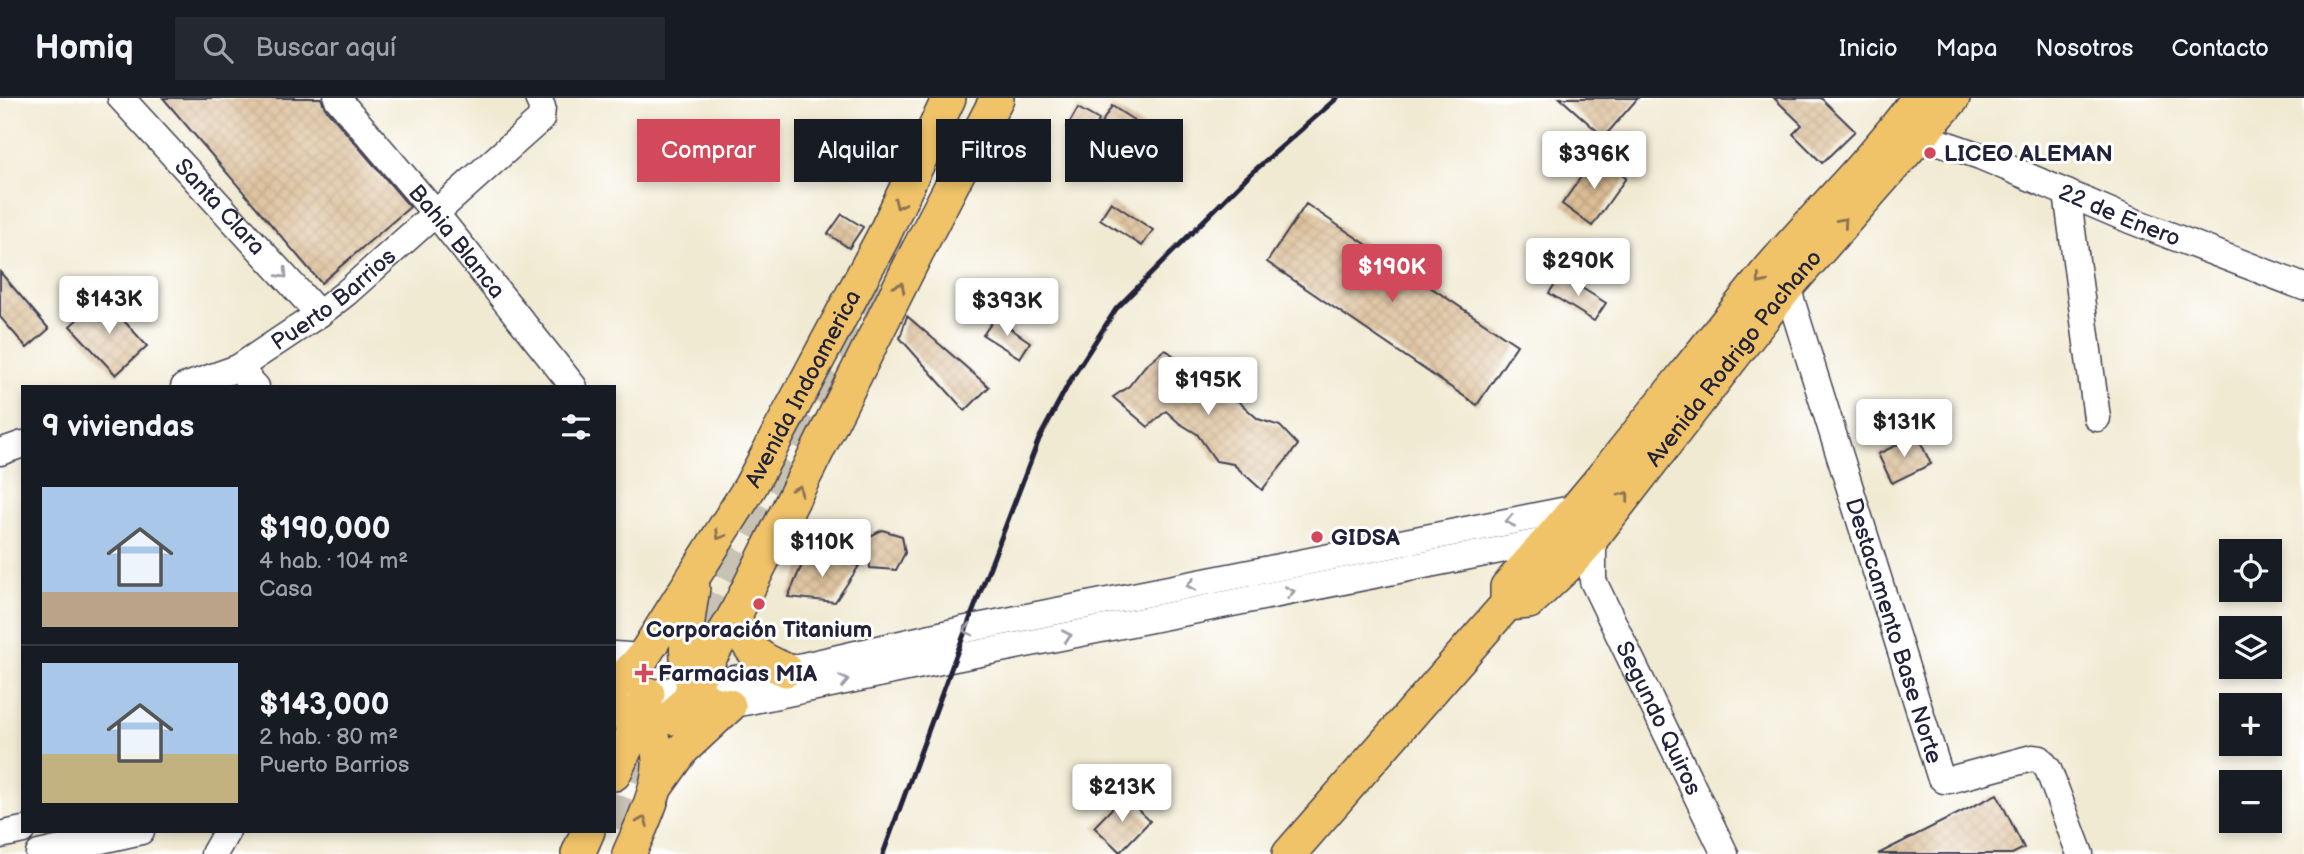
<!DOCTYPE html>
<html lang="es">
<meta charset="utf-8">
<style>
body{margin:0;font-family:"Balsamiq Sans",sans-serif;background:#242831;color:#f1f3f6;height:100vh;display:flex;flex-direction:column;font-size:26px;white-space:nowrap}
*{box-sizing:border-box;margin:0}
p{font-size:23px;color:#9ea1a6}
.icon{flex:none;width:38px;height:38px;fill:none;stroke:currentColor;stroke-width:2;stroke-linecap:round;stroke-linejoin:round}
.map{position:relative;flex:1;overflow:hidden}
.sheet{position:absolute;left:21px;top:287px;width:595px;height:448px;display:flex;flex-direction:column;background:#171b24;border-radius:0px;box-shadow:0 4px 10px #0003}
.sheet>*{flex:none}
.banner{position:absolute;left:637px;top:21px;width:665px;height:63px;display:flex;gap:14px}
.fabs{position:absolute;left:2219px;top:441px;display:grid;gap:14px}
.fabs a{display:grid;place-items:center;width:63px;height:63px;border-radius:0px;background:#171b24;box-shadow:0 4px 10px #0003;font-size:35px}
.price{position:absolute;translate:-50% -60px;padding:0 16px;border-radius:7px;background:#fff;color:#222;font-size:23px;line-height:46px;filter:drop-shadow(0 2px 4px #0008)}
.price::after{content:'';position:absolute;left:50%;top:42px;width:21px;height:16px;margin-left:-10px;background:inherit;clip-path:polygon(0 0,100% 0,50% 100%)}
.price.on{background:#d1495b;color:#fff}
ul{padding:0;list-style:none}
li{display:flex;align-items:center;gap:21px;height:175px;padding:0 21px}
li+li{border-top:2px solid #363941}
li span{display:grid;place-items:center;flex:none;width:196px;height:140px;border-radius:0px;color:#555}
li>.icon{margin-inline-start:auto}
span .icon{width:84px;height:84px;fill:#fffc;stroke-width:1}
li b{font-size:30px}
h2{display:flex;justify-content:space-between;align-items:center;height:84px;padding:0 21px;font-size:30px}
.tag{padding:0 24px;border-radius:0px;background:#171b24;box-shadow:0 4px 10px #0003;font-size:24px;line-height:63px}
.tag.on{background:#d1495b;color:#fff}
header{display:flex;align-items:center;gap:42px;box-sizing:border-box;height:98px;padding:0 35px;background:#171b24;border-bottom:2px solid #363941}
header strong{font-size:33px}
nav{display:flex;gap:38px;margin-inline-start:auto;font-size:24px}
.search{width:490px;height:63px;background:#242831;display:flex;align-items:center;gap:18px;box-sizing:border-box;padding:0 24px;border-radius:0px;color:#9ea1a6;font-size:26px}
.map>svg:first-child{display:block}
.building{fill:url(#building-cross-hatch)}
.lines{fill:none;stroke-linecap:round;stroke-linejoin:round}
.major-tunnel{stroke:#c8c2b5;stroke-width:33;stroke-dasharray:33 17;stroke-linecap:butt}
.minor-casing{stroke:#414052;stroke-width:29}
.major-casing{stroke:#414052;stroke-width:36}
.minor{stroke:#fff;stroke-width:26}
.major{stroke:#f0c369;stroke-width:33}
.rail{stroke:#22223b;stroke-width:5}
.oneway{stroke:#897252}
.oneway2{stroke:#9c9ca7}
.poi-dot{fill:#d1495b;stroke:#fff;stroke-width:2.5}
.labels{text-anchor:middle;stroke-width:6;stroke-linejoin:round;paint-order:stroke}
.poi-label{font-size:23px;font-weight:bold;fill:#22223b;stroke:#fff;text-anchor:start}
.street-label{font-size:23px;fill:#22223b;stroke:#fff}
</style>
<header>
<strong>Homiq</strong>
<div class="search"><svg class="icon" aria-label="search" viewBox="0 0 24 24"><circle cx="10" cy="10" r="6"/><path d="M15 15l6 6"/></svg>Buscar aquí</div>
<nav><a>Inicio</a><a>Mapa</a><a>Nosotros</a><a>Contacto</a></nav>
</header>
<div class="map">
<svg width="2304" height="756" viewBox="0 0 2304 756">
<defs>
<pattern id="building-cross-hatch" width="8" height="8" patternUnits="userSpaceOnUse" patternTransform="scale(1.75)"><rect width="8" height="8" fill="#dcbe96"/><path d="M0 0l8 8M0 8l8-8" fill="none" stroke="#bca382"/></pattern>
</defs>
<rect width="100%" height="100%" fill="#fff"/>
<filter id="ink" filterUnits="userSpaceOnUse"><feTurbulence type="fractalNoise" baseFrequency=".0143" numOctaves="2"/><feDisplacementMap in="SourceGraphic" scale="14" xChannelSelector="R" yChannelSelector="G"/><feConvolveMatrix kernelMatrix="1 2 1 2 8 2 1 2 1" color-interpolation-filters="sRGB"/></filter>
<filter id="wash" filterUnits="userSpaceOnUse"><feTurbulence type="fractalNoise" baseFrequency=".00686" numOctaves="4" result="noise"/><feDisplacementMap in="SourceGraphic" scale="28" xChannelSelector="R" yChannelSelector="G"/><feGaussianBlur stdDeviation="1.57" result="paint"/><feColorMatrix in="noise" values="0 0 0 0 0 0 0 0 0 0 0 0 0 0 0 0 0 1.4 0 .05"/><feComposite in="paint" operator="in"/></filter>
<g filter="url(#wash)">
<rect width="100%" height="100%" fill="#f1ead3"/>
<g id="blocks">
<path class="building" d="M 163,0 L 321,0 L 325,10 L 410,109 L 321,185 Z
M 1560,0 L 1638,0 L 1604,39 Z
M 1774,0 L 1821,0 L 1855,33 L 1822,65 L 1793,36 L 1802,27 Z
M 1112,8 L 1152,34 L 1137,57 L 1097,32 Z
M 1078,10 L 1099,22 L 1088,41 L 1067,29 Z
M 1595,59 L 1626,80 L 1592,128 L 1562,106 Z
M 1111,104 L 1153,132 L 1142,148 L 1100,121 Z
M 1306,106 L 1517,247 L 1477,307 L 1267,164 Z
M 842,116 L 863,129 L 849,150 L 828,136 Z
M 0,174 L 49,231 L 27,250 L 0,219 Z
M 1561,177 L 1606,205 L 1594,223 L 1549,195 Z
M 102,199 L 147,248 L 116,277 L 70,228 Z
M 907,218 L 989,289 L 965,313 L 900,240 Z
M 995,220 L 1030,244 L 1020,260 L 983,237 Z
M 1165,251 L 1210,286 L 1239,304 L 1258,321 L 1280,328 L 1298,347 L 1262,392 L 1233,366 L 1216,363 L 1197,336 L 1179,325 L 1166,313 L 1148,329 L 1113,299 L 1129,288 L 1145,268 Z
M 1917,337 L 1931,366 L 1892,385 L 1878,356 Z
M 882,432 L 902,438 L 905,455 L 896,472 L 870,470 L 868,439 Z
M 807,455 L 859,468 L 835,504 L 788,499 Z
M 1997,696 L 2024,750 L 2012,756 L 1878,756 Z
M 1124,698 L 1150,723 L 1120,754 L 1094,729 Z"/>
</g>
</g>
<g filter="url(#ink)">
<use href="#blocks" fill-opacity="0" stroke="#414052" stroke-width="2"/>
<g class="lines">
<path class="major-tunnel" d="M 684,573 L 893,161 L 882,141
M 614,730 L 639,667 L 660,621"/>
<defs>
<g id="minor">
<path id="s1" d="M 121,0 L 319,216"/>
<path id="s2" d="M 337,0 L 436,116 L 574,289"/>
<path id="s3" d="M 1905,32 L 1980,58 L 2130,122 L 2304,189"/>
<path d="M 2067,95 L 2097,320"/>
<path id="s4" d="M 1787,189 L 1940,678 L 1944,682 L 1949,682 L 2032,660 L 2040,661 L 2048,671 L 2080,756"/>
<path d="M 238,270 L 256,289"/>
<path id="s5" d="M 184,289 L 238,270 L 319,216 L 346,195 L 541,21 L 542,9 L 538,0"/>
<path d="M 0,354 L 23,346"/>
<path d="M 614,557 L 643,559"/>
<path id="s6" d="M 631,599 L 786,572 L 967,531 L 1577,410 L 1593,439 L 1593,483 L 1725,756"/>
<path d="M 711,611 L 955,560 L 1550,442 L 1553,446"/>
<path d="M 0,737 L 23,732"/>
<path d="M 39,756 L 141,733"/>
<path d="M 214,756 L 227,733"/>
</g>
<g id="major">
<path d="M 693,490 C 688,520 676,582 707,602 C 713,606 722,606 729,608"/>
<path id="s7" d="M 1507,506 L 1529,504 L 1566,469 L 1593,439 L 1787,189 L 1953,0"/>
<path d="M 734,519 C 751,552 750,557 786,572"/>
<path id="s8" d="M 614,590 L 643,559 L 750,389 L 882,141 L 949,0"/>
<path d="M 614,611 C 627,618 644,629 653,641 C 672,670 641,728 629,756"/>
<path d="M 672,620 L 689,600 L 694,586 L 734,519 L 917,154 L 997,0"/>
<path d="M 614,676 L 637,626 L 648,596"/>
<path d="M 656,689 L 683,651 L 729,608"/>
<path d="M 578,756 L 588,733"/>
<path d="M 1289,756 L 1507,506 L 1507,489 C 1599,390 1679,281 1765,177 C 1815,117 1872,64 1918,0"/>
</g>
</defs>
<use href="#minor" class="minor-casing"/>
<use href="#major" class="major-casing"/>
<use href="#minor" class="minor"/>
<use href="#major" class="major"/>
<path class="rail" d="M 883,756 L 955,560 L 1039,341 L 1070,283 L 1116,211 L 1245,81 L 1337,0"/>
</g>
<defs><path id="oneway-chevron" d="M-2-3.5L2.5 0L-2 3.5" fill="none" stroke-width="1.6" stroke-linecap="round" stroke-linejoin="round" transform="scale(1.75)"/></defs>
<g class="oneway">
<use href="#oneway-chevron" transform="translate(899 106) rotate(115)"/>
<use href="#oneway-chevron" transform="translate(1843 124) rotate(-49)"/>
<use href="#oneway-chevron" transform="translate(1761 182) rotate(129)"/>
<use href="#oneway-chevron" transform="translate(900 189) rotate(-63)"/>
<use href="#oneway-chevron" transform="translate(798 392) rotate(-63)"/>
<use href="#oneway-chevron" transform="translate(1625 398) rotate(-52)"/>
<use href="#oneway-chevron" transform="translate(720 437) rotate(122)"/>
<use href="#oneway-chevron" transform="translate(643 723) rotate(-68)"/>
</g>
<g class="oneway2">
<use href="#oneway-chevron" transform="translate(283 176) rotate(47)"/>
<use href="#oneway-chevron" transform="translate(1510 423) rotate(169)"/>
<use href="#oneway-chevron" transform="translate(1191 487) rotate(169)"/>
<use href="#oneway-chevron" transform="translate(1290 494) rotate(-11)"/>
<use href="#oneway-chevron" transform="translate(968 532) rotate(168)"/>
<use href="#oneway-chevron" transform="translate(1067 538) rotate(-11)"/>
<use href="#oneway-chevron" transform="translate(844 583) rotate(-12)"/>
</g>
</g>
<g class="poi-dot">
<circle cx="1930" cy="55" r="7"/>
<circle cx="1317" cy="439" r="7"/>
<circle cx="759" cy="506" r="7"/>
<path d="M640.5 564.5h7v7h7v7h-7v7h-7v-7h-7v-7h7z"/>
</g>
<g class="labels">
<g class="poi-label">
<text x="1944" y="63">LICEO ALEMAN</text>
<text x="1331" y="447">GIDSA</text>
<text x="759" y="539" text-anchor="middle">Corporación Titanium</text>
<text x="658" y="583">Farmacias MIA</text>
</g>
<g class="street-label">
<text dy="8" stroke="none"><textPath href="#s1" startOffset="147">Santa Clara</textPath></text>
<text dy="8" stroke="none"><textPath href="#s3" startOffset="231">22 de Enero</textPath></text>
<text dy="8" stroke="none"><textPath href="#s2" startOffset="187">Bahia Blanca</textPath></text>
<text dy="8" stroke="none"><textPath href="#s5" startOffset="175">Puerto Barrios</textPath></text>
<text dy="8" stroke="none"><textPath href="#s7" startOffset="341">Avenida Rodrigo Pachano</textPath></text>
<text dy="8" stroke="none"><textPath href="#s8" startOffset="355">Avenida Indoamerica</textPath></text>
<text dy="8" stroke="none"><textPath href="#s4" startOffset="360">Destacamento Base Norte</textPath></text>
<text dy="8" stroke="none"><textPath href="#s6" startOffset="1194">Segundo Quiros</textPath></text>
</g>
</g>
</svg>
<div class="fabs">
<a><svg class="icon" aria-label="locate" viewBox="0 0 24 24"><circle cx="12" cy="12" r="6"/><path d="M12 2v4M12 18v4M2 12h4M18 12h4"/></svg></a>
<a><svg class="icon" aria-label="layers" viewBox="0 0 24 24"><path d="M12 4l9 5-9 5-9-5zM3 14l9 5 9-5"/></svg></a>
<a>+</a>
<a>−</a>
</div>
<b class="price" style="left:1594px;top:93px">$396K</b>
<b class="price" style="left:1578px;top:200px">$290K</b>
<b class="price on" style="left:1392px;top:206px">$190K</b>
<b class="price" style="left:109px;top:238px">$143K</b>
<b class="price" style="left:1007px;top:240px">$393K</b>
<b class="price" style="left:1208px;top:319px">$195K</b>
<b class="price" style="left:1904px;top:361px">$131K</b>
<b class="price" style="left:822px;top:481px">$110K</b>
<b class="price" style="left:1122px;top:726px">$213K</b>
<div class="banner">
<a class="tag on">Comprar</a>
<a class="tag">Alquilar</a>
<a class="tag">Filtros</a>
<a class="tag">Nuevo</a>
</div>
<section class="sheet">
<h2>9 viviendas<svg class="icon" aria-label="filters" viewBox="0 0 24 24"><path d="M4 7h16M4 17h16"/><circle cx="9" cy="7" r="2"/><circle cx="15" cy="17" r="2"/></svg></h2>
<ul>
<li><span style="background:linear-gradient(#a9c7e8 75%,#b9a48a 0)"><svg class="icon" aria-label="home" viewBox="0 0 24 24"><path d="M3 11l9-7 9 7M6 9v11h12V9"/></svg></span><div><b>$190,000</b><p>4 hab. · 104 m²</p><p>Casa</p></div></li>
<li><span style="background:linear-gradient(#a9c7e8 65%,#c2b280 0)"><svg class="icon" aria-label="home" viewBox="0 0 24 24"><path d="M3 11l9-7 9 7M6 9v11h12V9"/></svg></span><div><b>$143,000</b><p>2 hab. · 80 m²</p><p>Puerto Barrios</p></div></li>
</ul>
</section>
</div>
